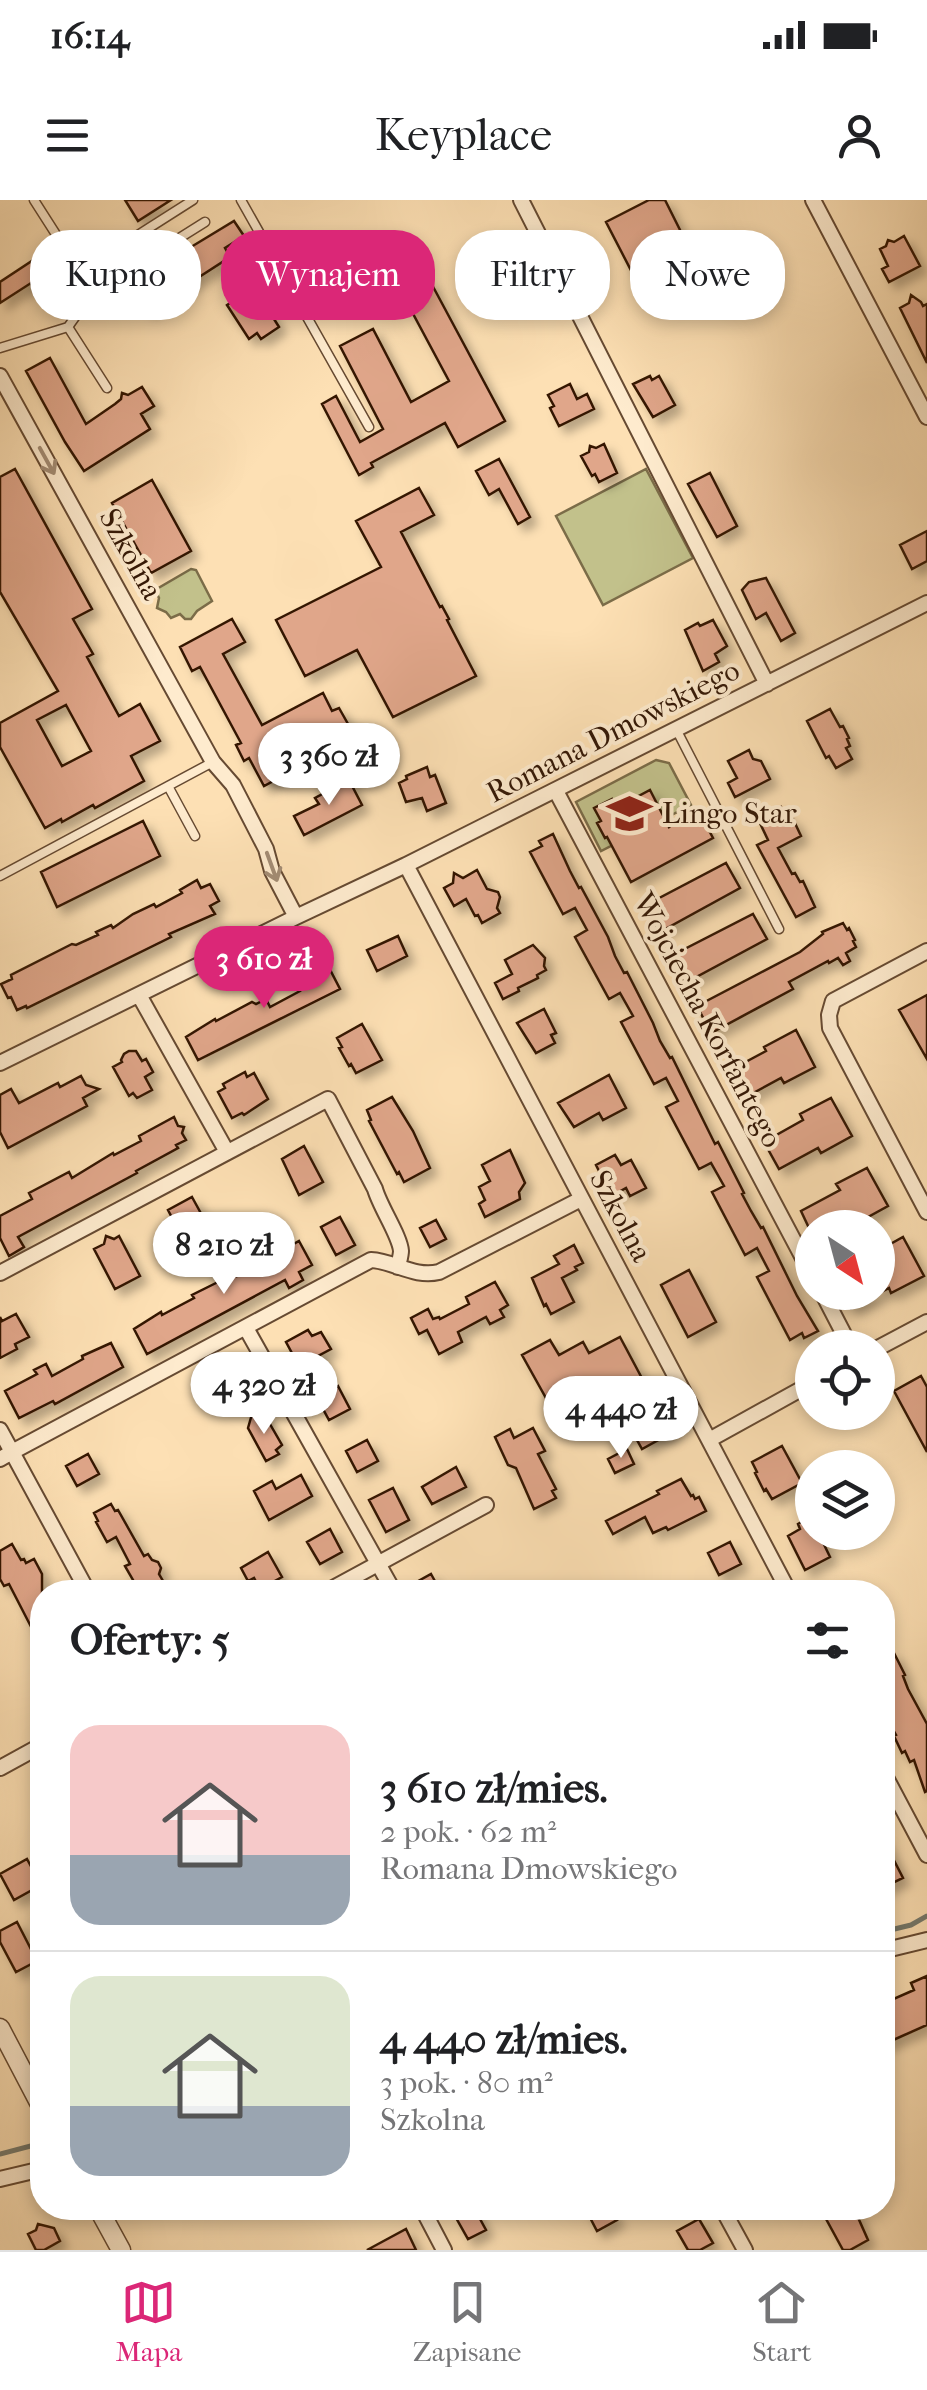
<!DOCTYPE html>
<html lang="pl">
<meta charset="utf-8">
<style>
body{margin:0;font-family:"IM FELL French Canon",serif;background:#f2f2f2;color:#202124;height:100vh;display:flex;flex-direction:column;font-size:38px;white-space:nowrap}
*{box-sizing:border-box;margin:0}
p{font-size:32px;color:#757577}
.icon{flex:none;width:55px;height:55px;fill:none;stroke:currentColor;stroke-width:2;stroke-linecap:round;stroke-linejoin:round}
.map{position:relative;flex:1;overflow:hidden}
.sheet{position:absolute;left:30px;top:1380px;width:865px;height:640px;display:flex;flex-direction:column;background:#fff;border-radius:40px;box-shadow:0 5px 15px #0003}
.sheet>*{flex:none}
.guide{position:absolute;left:30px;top:30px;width:868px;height:90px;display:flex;gap:20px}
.needle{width:65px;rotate:144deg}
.tools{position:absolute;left:795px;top:1010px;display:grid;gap:20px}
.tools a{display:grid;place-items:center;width:100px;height:100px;border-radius:50%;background:#fff;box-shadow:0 5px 15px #0003;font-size:50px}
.price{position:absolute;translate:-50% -85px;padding:0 22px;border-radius:35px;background:#fff;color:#222;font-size:32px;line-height:65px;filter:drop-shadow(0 2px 5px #0008)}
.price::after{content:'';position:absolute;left:50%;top:60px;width:30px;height:22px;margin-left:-15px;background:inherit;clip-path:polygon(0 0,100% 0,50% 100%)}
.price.selected{background:#db2777;color:#fff}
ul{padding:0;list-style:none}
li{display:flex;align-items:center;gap:30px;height:250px;padding:0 40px}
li+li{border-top:2px solid #e0e0e0}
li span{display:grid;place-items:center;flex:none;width:280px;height:200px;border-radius:30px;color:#555}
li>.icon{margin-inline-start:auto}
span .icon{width:120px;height:120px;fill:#fffc;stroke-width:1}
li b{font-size:42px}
h2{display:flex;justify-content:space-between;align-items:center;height:120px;padding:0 40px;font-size:42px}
.chip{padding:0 35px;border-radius:40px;background:#fff;box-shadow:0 5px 15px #0003;font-size:35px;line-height:90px}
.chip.selected{background:#db2777;color:#fff}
.status{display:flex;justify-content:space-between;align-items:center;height:70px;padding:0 50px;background:#fff;direction:ltr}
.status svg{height:28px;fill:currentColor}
header{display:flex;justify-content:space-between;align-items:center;height:130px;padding:0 40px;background:#fff;font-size:45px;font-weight:600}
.tab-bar{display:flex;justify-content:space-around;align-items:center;height:140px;border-top:2px solid #e0e0e0;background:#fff;font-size:28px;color:#757577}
.tab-bar a{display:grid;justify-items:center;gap:5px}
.tab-bar .selected{color:#db2777}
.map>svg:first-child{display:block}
.green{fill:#c2c18b;stroke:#7b6c48;stroke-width:2.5}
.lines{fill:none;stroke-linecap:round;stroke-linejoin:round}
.stream{stroke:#757a6e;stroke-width:5}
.building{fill:#e0a68a;stroke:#341806;stroke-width:2.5;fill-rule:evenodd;filter:url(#shadow)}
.service-casing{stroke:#664a32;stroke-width:11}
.minor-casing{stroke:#664a32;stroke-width:18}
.tertiary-casing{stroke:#664a32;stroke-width:21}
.service{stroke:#feebce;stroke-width:8}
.minor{stroke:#feebce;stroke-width:14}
.tertiary{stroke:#feebce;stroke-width:18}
.oneway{stroke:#a38c74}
.labels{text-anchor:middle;stroke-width:8;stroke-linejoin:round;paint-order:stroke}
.street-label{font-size:30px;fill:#341806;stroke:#feebce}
.poi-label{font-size:30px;fill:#341806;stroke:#feebce;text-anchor:start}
</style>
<div class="status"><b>16:14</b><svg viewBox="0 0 49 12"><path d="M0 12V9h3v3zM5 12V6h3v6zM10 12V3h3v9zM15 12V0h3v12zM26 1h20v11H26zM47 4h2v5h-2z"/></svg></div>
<header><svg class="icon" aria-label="menu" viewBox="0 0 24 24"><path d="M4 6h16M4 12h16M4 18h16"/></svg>Keyplace<svg class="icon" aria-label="person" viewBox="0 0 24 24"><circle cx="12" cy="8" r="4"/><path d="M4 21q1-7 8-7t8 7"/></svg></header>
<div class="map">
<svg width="927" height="2050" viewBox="0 0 927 2050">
<defs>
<filter id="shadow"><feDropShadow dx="7" dy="7" stdDeviation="5" flood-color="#0004"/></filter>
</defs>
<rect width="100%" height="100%" fill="#fde0b4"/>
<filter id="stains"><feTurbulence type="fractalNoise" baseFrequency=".002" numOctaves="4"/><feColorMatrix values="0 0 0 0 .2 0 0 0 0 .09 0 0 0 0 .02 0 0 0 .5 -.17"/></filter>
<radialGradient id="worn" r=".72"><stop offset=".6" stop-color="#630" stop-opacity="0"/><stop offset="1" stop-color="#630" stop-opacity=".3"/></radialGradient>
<path class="green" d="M 646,269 L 693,358 L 603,405 L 556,316 Z
M 191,369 L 196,370 L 212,401 L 197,411 L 191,419 L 185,419 L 180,414 L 171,418 L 166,412 L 157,408 L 159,398 L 155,390 Z
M 656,560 L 669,563 L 691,605 L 601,651 L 576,602 Z"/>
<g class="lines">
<path class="stream" d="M 882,1732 L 911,1725 L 927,1716
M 0,1954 L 42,1943"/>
</g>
<path class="building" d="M 125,0 L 171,0 L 138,21 Z
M 649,0 L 665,0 L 691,52 L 636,80 L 606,22 Z
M 234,21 L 244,36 L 225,48 L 230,57 L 148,110 L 139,95 L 165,79 L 161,71 L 194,51 L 191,47 Z
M 904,36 L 920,66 L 889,82 L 882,69 L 888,66 L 880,49 L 886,46 L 888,40 L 894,42 Z
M 53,47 L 66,66 L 33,88 L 31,83 L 0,103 L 0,82 Z
M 327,63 L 336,80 L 334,81 L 337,88 L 308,104 L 295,80 Z
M 430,81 L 505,221 L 458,247 L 445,223 L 371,263 L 373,267 L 359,275 L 322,204 L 336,196 L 360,242 L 383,229 L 340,146 L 373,129 L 411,202 L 449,181 L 403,95 Z
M 254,87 L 279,127 L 261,139 L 257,133 L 249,139 L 227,105 Z
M 911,95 L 921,102 L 923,106 L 927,104 L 927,163 L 900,108 L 909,103 Z
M 50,158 L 86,224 L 115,204 L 121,199 L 122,193 L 128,195 L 142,187 L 154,206 L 141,214 L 150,229 L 84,271 L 65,242 L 26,171 Z
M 650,176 L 652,180 L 659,176 L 675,205 L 653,217 L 633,184 Z
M 570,184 L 577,199 L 587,194 L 594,209 L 559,226 L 550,208 L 554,206 L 548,195 Z
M 604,244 L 617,273 L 599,282 L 595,274 L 592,276 L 581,256 L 589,252 L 590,246 L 596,248 Z
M 499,259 L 530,317 L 518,324 L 499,289 L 489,295 L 476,271 Z
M 15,269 L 92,409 L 73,419 L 93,454 L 87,457 L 119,516 L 140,504 L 160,541 L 131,556 L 144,581 L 95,608 L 93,605 L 62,622 L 61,619 L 45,628 L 0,547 L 0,523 L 58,491 L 0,392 L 0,277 ZM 66,505 L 91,551 L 62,566 L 37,520 Z
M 710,273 L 737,326 L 717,337 L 688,284 Z
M 152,280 L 191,351 L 151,373 L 112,303 Z
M 419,288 L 434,315 L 401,332 L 440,407 L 442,406 L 449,419 L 447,420 L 476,476 L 393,517 L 357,450 L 305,476 L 276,420 L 381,367 L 356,321 Z
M 927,331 L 927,361 L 912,369 L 900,345 Z
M 766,378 L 795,433 L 781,441 L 766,413 L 756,419 L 742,390 L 749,382 Z
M 232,419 L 245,442 L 223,454 L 262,525 L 323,493 L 332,511 L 339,508 L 348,524 L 281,560 L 288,573 L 264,586 L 249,558 L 244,561 L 236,545 L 241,543 L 200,467 L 192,471 L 180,447 Z
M 713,420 L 727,446 L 715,454 L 719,462 L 703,471 L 685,430 L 698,423 L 700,426 Z
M 830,509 L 840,527 L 843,526 L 849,538 L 847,539 L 850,546 L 846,548 L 852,559 L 836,568 L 829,556 L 826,558 L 807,521 Z
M 749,550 L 753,559 L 761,561 L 770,579 L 735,597 L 728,583 L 737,578 L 728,561 Z
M 427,567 L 430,577 L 435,575 L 446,603 L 427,611 L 422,598 L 406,602 L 399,583 L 407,579 L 406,576 Z
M 349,580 L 362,605 L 304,635 L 294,616 L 319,604 L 315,598 Z
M 650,590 L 669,627 L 682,617 L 684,620 L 699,612 L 713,638 L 631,682 L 607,637 L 605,638 L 597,623 L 601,621 L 594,608 L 612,599 L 616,608 Z
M 781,607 L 788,621 L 793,619 L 801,636 L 778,648 L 792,674 L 795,673 L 800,682 L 803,681 L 815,707 L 796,717 L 757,645 L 768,640 L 758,619 L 768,614 L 769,608 L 775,610 Z
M 143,621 L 160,656 L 57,707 L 41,672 Z
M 553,634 L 570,671 L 579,688 L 581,687 L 608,737 L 615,756 L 624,773 L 627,772 L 653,823 L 660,841 L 670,858 L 672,857 L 715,944 L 718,942 L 744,993 L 742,994 L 751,1011 L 761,1028 L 763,1027 L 797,1096 L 818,1131 L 804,1138 L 802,1133 L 790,1140 L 757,1077 L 769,1071 L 757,1048 L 745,1055 L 712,992 L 724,986 L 711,963 L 699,969 L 666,907 L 678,901 L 666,878 L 654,884 L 621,822 L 633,816 L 620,793 L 609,799 L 575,737 L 587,730 L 575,708 L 563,714 L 530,652 L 542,646 L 539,641 Z
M 726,663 L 740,688 L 658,733 L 644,706 Z
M 477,670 L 487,689 L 498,692 L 500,697 L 497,708 L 500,713 L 482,723 L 478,715 L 475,716 L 466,699 L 454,706 L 444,688 L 453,683 L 454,673 L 463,678 Z
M 197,680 L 201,688 L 210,684 L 219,701 L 210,706 L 215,714 L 169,734 L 171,737 L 27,808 L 26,806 L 17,810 L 11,797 L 8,798 L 1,784 L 12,779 L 11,775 L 72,744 L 76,745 L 98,735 L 96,732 L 111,725 L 113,728 L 133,714 L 154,704 L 156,707 L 182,693 L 180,690 Z
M 753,714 L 767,739 L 685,783 L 671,756 Z
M 843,723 L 847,730 L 849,728 L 855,740 L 853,741 L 856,747 L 846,753 L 850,761 L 843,765 L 838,758 L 829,763 L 828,761 L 789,782 L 793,789 L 711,833 L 697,806 L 800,752 L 823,734 L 822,732 Z
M 398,736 L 407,756 L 377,771 L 367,750 Z
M 533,745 L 545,758 L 544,766 L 546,770 L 537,775 L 538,778 L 518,788 L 519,791 L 503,799 L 495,783 L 512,774 L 505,760 Z
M 304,760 L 308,769 L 325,760 L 340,789 L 198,860 L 186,837 L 215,819 L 216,821 L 252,802 L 256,804 L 266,799 L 270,807 L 300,791 L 289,768 Z
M 927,795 L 927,859 L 899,810 Z
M 544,809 L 556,833 L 551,835 L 555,843 L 536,853 L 517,823 Z
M 362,824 L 382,860 L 356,873 L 351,864 L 349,866 L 339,848 L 342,847 L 337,838 Z
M 796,830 L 815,867 L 784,883 L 781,878 L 742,899 L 727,872 L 766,851 L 764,847 Z
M 129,851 L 136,851 L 142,861 L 146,859 L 153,872 L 145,877 L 152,890 L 137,898 L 133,893 L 129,896 L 113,867 L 122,862 L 121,860 L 124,854 Z
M 245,872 L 247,877 L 254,873 L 268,899 L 244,915 L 242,913 L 232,918 L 218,892 L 225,888 L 223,884 Z
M 609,875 L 626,908 L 603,920 L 599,913 L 574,927 L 558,903 Z
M 81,876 L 86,885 L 99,889 L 83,898 L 87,906 L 8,948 L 0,932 L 0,895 L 11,889 L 19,903 L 58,883 L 60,887 Z
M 392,897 L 413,931 L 430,968 L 404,982 L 399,972 L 397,974 L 369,921 L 371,920 L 367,910 Z
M 831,898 L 852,936 L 821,953 L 818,948 L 779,969 L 764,942 L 803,920 L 800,914 Z
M 174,917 L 178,926 L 184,927 L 182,933 L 186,940 L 176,945 L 178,948 L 136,971 L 137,973 L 18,1037 L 24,1047 L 9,1056 L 0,1038 L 0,1016 L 32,999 L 29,993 L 69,972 L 72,978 L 113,953 L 114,955 L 141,941 L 139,936 Z
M 304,946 L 323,982 L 299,995 L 282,959 Z
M 510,950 L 525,983 L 519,992 L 520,999 L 485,1017 L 479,1004 L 485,1000 L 479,987 L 490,981 L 482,965 Z
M 615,955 L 621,965 L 631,960 L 646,988 L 630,996 L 626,988 L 608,998 L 602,985 L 605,983 L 596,965 Z
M 867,968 L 888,1006 L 857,1023 L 854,1018 L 836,1028 L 809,1028 L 801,1011 L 840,990 L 836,984 Z
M 192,997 L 216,1041 L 186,1057 L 178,1042 L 183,1039 L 168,1010 Z
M 340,1017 L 355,1045 L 336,1055 L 321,1027 Z
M 436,1020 L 446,1039 L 430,1047 L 420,1028 Z
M 106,1036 L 114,1039 L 119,1036 L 140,1076 L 115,1089 L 94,1049 L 104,1044 Z
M 903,1037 L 924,1076 L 891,1093 L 889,1088 L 851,1108 L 843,1092 L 878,1092 L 878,1051 Z
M 299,1041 L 312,1065 L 299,1072 L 303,1080 L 289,1088 L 285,1080 L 147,1154 L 134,1129 L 161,1112 L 162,1115 L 194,1098 L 192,1095 L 222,1080 L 220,1075 L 233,1068 L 237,1076 Z
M 574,1045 L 583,1063 L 575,1067 L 577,1070 L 562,1078 L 574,1102 L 551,1114 L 546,1104 L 544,1106 L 532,1078 L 559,1064 L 554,1056 Z
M 689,1070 L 716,1122 L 688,1137 L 661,1085 Z
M 495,1082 L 508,1105 L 500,1110 L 504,1117 L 490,1124 L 486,1117 L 458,1132 L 462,1142 L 439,1154 L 427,1130 L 419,1134 L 411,1118 L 428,1109 L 433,1119 L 439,1117 L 440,1119 L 469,1104 L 466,1097 Z
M 16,1114 L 29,1137 L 15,1144 L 17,1149 L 0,1158 L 0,1117 L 2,1121 Z
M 308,1130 L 312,1136 L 321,1132 L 331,1149 L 299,1166 L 286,1142 Z
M 620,1137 L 645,1184 L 643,1185 L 658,1217 L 662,1215 L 671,1233 L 642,1249 L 632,1231 L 637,1228 L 624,1204 L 616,1208 L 608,1191 L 586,1202 L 581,1192 L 576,1194 L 571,1184 L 546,1198 L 522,1155 L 550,1140 L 559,1155 L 583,1142 L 589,1153 Z
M 111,1143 L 123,1167 L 55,1204 L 53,1201 L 19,1218 L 5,1191 L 37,1174 L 34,1170 L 46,1164 L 52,1176 L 83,1159 L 82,1156 Z
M 239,1166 L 252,1190 L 230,1201 L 217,1178 Z
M 921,1176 L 927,1187 L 927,1252 L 894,1191 Z
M 338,1186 L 350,1209 L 329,1220 L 317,1198 Z
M 252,1214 L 267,1219 L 282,1245 L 276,1250 L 279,1254 L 266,1261 L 248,1228 Z
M 533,1228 L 545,1251 L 538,1254 L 556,1289 L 552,1291 L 556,1298 L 534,1309 L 516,1268 L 508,1265 L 495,1237 L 510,1229 L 514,1238 Z
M 367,1240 L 378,1261 L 357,1272 L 346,1251 Z
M 782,1246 L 802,1283 L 772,1299 L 766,1289 L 764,1291 L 755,1273 L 757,1272 L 752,1262 Z
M 627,1249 L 634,1264 L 615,1273 L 608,1259 Z
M 88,1254 L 99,1274 L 77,1286 L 66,1266 Z
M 456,1267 L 466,1287 L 432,1304 L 422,1287 Z
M 301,1275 L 312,1296 L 269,1320 L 254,1291 L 272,1281 L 276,1289 Z
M 681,1279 L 691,1296 L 693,1295 L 695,1299 L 699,1297 L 706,1311 L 668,1330 L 666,1327 L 653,1333 L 645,1317 L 613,1334 L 606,1321 L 659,1294 L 657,1291 Z
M 393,1288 L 409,1320 L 386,1332 L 369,1300 Z
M 111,1304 L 115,1311 L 118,1310 L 144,1356 L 148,1354 L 152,1360 L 158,1362 L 161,1368 L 159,1374 L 163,1381 L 140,1392 L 125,1366 L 130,1364 L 116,1337 L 107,1342 L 96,1322 L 98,1321 L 94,1313 Z
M 812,1316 L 812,1332 L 818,1332 L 830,1357 L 805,1370 L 788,1336 L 800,1329 L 798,1324 Z
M 330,1329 L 342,1352 L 320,1364 L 307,1342 Z
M 730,1342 L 741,1364 L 719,1375 L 708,1353 Z
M 12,1344 L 21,1360 L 24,1359 L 26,1363 L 34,1359 L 42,1374 L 42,1448 L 9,1384 L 4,1386 L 0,1379 L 0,1351 Z
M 268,1352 L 282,1377 L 260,1389 L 254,1378 L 248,1381 L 241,1368 Z
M 431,1374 L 441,1392 L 404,1392 L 404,1389 Z
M 894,1453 L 905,1475 L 903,1476 L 908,1489 L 927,1524 L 927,1591 L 925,1592 L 914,1560 L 910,1562 L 905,1551 L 902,1553 L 894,1536 L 896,1535 L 882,1510 L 882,1459 Z
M 882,1637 L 903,1678 L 882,1688 Z
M 27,1659 L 41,1685 L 14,1700 L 0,1674 Z
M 17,1722 L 37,1761 L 16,1772 L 0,1742 L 0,1731 Z
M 927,1776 L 927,1825 L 882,1845 L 882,1804 L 914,1790 L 911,1783 Z
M 470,2008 L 474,2008 L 486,2030 L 468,2039 L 455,2016 Z
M 585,2008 L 610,2008 L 617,2020 L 597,2031 Z
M 843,2008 L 850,2008 L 854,2015 L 856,2013 L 868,2040 L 850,2050 L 843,2050 L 825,2017 Z
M 699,2019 L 713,2043 L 700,2050 L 688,2050 L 677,2031 Z
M 38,2024 L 54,2028 L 60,2041 L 44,2050 L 36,2050 L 28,2034 L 36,2030 Z
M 406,2029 L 416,2050 L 367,2050 Z"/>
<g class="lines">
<defs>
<path id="service" d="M 34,0 L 73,61 L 94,63 L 193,0
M 241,0 L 369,227
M 73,61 L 92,93 L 205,22
M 92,93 L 68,127 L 107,188
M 0,148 L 68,127
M 676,529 L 779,729
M 168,586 L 195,636
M 0,676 L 213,562"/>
<path id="minor" d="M 521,0 L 767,484
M 813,0 L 927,217
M 0,176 L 213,562 L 233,585 L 266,649 L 272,671 L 296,717
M 556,591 L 812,1075
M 406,665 L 789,1392
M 927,751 L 833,801 L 829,815 L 830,828 L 927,1012
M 139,795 L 227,952
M 0,863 L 296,717 L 406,665 L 927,403
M 0,1073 L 328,899 L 375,989 C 380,1007 400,1036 401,1051 C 401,1055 399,1062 398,1067
M 822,1092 L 851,1148
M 246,1128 L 394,1392
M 878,1148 L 927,1122
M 0,1230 L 12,1252 L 371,1060 C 394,1061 414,1078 439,1072 L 581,999
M 709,1240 L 812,1183
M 0,1259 L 12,1252 L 88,1392
M 326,1392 L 486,1305
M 0,1568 L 42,1545
M 882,1570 L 927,1655
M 882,1751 L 927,1740
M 0,1979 L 42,1969
M 422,2008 L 444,2050
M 722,2008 L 745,2050"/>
<path id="tertiary" d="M 0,1828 L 42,1908
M 98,2008 L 121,2050"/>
</defs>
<use href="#service" class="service-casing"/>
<use href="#minor" class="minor-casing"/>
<use href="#tertiary" class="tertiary-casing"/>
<use href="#service" class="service"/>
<use href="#minor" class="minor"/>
<use href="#tertiary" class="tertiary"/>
</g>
<defs><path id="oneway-shaft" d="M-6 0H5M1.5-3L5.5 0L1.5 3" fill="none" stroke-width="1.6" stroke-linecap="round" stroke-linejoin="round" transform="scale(2.5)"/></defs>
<g class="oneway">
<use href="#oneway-shaft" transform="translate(47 261) rotate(61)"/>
<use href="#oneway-shaft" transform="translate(272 667) rotate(70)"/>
</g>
<defs>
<symbol id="university-bare" viewBox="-9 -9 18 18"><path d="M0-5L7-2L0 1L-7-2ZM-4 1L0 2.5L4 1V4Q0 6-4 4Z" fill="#8f2418" stroke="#feebce" stroke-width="2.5" paint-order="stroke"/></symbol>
</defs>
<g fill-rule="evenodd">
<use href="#university-bare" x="598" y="582" width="63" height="63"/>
</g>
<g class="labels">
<g class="street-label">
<text transform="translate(131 354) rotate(61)" y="10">Szkolna</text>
<text transform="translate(613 531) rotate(-27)" y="10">Romana Dmowskiego</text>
<text transform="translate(708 820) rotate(62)" y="10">Wojciecha Korfantego</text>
<text transform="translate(621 1016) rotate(62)" y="10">Szkolna</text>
</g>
<g class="poi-label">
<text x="662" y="623">Lingo Star</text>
</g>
</g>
<rect width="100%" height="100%" filter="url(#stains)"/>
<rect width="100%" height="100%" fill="url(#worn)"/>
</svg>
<div class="tools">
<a><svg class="needle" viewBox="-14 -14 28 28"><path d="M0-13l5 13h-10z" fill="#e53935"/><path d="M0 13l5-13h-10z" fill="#757577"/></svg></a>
<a><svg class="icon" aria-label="locate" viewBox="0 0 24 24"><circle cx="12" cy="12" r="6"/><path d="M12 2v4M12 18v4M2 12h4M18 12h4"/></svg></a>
<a><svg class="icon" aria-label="layers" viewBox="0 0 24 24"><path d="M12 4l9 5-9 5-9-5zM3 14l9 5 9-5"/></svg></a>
</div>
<b class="price" style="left:329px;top:608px">3 360 zł</b>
<b class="price selected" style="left:264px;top:811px">3 610 zł</b>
<b class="price" style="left:224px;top:1097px">8 210 zł</b>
<b class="price" style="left:264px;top:1237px">4 320 zł</b>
<b class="price" style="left:621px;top:1261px">4 440 zł</b>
<div class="guide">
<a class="chip">Kupno</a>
<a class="chip selected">Wynajem</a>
<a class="chip">Filtry</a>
<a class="chip">Nowe</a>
</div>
<section class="sheet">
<h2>Oferty: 5<svg class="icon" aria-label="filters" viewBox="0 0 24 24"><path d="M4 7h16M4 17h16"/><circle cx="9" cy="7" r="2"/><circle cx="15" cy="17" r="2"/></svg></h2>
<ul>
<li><span style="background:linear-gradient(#f6c9c9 65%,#9aa5b1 0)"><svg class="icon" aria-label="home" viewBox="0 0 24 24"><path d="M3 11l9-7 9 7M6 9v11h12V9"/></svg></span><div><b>3 610 zł/mies.</b><p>2 pok. · 62 m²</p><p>Romana Dmowskiego</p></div></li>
<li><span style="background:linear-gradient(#dfe7d0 65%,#9aa5b1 0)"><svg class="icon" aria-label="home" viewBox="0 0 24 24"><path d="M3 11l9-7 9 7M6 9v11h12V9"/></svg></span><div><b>4 440 zł/mies.</b><p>3 pok. · 80 m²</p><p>Szkolna</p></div></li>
</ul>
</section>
</div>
<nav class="tab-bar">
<a class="selected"><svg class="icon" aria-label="map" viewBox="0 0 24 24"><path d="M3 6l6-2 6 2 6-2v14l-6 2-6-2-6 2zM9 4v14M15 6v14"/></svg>Mapa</a>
<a><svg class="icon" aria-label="saved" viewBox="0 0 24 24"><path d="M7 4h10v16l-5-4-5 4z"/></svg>Zapisane</a>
<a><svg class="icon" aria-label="home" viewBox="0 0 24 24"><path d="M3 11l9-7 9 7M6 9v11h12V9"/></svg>Start</a>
</nav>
